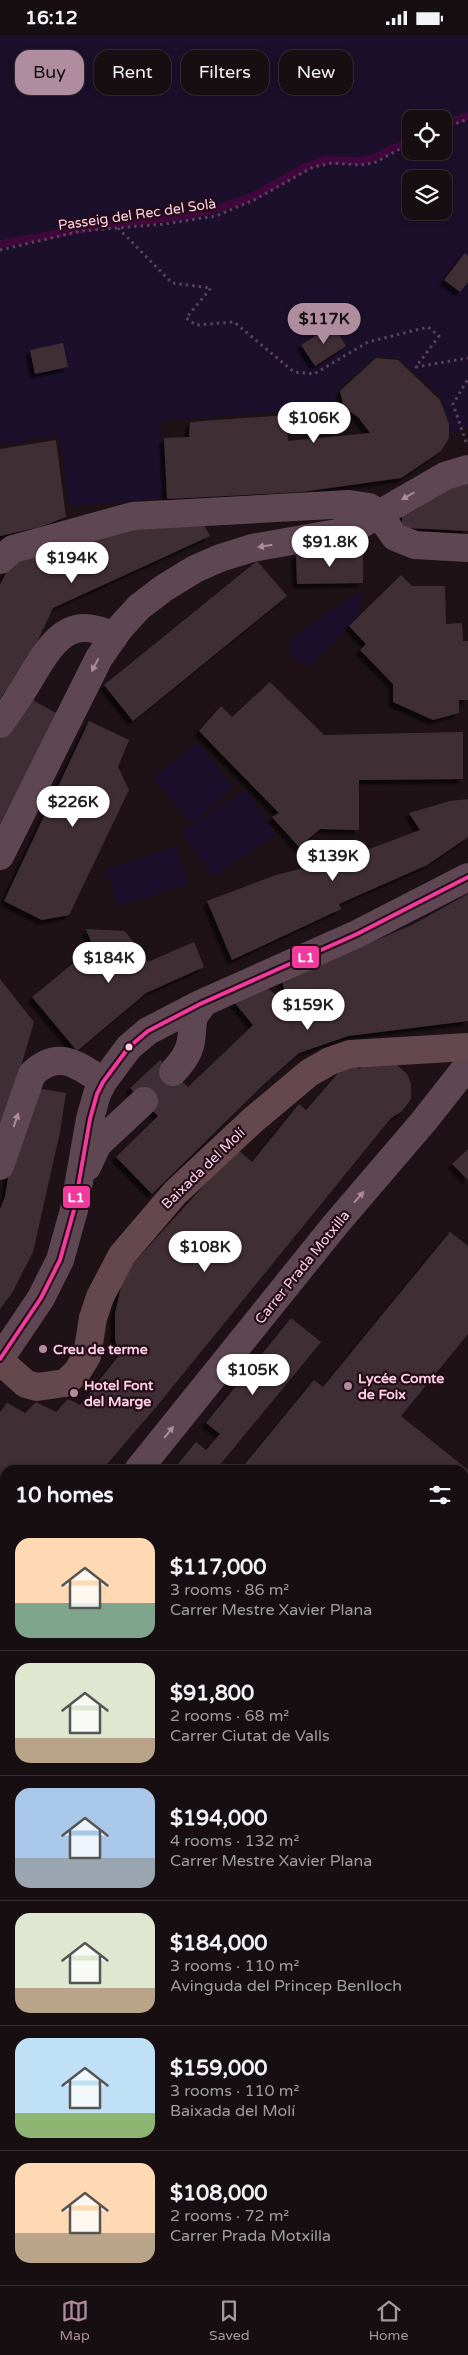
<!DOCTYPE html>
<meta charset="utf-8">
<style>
body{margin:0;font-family:"Varela Round",sans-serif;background:#1f171a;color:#f1f3f6;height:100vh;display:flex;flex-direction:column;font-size:19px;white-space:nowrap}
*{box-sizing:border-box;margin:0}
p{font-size:16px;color:#9e9c9f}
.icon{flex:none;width:28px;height:28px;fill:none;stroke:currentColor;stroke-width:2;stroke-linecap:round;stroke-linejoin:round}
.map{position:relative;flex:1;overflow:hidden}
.panel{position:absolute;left:0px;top:1430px;width:469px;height:820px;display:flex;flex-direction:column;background:#160e11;border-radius:15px 15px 0 0;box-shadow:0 2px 8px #0003,0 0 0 1px #352e31}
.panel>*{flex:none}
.guide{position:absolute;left:15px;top:15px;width:439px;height:45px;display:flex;gap:10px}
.tools{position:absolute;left:402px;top:75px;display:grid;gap:10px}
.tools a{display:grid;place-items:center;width:50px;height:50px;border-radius:10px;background:#160e11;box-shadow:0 2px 8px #0003,0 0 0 1px #352e31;font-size:25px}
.price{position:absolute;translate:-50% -42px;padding:0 11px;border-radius:18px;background:#fff;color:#222;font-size:16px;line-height:32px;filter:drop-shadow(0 1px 2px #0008)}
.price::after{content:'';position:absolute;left:50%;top:30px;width:15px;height:11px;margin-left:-8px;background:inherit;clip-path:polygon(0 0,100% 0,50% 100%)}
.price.on{background:#b08d9e;color:#111}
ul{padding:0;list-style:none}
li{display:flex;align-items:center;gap:15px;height:125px;padding:0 15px}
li+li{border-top:1px solid #352e31}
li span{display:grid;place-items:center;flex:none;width:140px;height:100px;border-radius:15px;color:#555}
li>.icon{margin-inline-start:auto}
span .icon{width:60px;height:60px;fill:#fffc;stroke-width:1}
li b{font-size:21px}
h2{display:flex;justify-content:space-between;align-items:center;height:60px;padding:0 15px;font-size:21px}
.chip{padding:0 18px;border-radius:15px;background:#160e11;box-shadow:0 2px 8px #0003,0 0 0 1px #352e31;font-size:18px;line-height:45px}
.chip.on{background:#b08d9e;color:#111}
.status{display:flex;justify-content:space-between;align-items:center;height:35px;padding:0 25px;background:#160e11;direction:ltr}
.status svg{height:14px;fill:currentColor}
.menu{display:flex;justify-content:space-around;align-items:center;height:70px;border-top:1px solid #352e31;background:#160e11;font-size:14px;color:#9e9c9f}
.menu a{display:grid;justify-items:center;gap:2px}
.menu .on{color:#b08d9e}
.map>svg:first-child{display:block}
.green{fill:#1b0f2b;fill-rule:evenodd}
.water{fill:#40073c}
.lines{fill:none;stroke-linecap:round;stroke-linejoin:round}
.stream{stroke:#40073c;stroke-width:8}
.building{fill:#412f36;filter:url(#shadow)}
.minor-tunnel{stroke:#402e36;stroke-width:28;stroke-dasharray:28 14;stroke-linecap:butt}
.path{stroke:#59425d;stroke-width:3;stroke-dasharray:2.5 4;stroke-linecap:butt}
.minor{stroke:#5f4653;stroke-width:28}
.major{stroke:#65484e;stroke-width:28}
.highway{stroke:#5e4e49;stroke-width:28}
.bus-1-casing{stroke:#240c16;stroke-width:8}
.bus-1{stroke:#f13a9d;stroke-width:4}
.oneway{fill:#af8a9c}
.bus-dot{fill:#ffcfe6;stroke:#240c16;stroke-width:2}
.poi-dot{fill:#b08d9e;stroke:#240c16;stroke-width:2}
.labels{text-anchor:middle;stroke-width:4.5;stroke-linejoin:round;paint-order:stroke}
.street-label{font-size:14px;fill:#ffcfe6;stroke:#240c16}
.poi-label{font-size:14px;font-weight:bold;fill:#ffcfe6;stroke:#240c16;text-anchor:start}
.line-badge{stroke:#240c16;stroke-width:2}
.badge-label{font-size:14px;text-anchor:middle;font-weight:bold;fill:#fff}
</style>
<div class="status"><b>16:12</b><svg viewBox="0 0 49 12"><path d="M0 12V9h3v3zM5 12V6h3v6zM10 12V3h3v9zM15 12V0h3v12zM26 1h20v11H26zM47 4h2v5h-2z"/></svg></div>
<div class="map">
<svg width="468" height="2250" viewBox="0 0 468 2250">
<defs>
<filter id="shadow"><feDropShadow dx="-4.5" dy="4.5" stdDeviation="1" flood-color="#0009"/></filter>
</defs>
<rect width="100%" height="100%" fill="#1e1217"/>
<path class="green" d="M 0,0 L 468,0 L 468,392 L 451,399 L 441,361 L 399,324 L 376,321 L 337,354 L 339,372 L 160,386 L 164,463 L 69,471 L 60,400 L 0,409 ZM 411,84 L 444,84 L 444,116 L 411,116 ZM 411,144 L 444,144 L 444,176 L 411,176 Z
M 361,555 L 361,571 L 355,585 L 308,632 L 289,620 L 291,603 Z
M 197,707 L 234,752 L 191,788 L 154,743 Z
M 245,754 L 276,799 L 213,842 L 182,796 Z
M 177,811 L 189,849 L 119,871 L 106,834 Z
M 468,2098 L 468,2250 L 310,2250 L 314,2245 L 464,2245 L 464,2104 Z"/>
<path class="water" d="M 468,1583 L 468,1662 L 464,1664 L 464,1585 Z
M 5,1985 L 5,2058 L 0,2061 L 0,1988 Z"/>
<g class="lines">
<path class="stream" d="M 444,90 L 468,81
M 0,209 L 99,191 L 192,180 L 223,172 L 254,161 L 305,132 L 325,125 L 361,126 L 374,123 L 411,105"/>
</g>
<path class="building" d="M 465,218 L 468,221 L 468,247 L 460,257 L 444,245 Z
M 333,290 L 346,311 L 315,331 L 301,310 Z
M 63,308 L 68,332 L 35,339 L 30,315 Z
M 376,323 L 398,325 L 440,365 L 449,389 L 449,403 L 441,416 L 401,443 L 301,457 L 167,464 L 164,403 L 189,402 L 190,387 L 287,380 L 288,406 L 370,398 L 358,382 L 344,373 L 340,356 Z
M 56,405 L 66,482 L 40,492 L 0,501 L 0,414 Z
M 468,446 L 468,496 L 407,493 L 402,488 L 402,478 L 450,448 Z
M 204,490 L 210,501 L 53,573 L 12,660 L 5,656 L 0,664 L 0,550 L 12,526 L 120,495 Z
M 363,518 L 363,548 L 297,549 L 296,519 Z
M 257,526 L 287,561 L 133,686 L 104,650 Z
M 401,540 L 412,551 L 445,551 L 446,589 L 462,588 L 463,606 L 468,606 L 468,665 L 459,665 L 459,678 L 433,685 L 393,667 L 393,649 L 360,615 L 366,609 L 349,591 Z
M 270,647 L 324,700 L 463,697 L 463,744 L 359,745 L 359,795 L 320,794 L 299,812 L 272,782 L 279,778 L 199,696 L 221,671 L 232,682 Z
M 27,662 L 58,679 L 0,789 L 0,703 Z
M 89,686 L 129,705 L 118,732 L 129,755 L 69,880 L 42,885 L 4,866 Z
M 468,764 L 468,802 L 427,830 L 339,869 L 341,874 L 232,925 L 207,866 L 276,840 L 316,830 L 327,830 L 420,795 L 409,778 L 450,766 Z
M 468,859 L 468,986 L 348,1001 L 299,1018 L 264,1049 L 152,1159 L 116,1122 L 158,1081 L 130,1053 L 160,1025 L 188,1052 L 253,990 L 234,967 L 268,954 L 286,967 L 295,1000 L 282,945 L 412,890 Z
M 86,894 L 125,896 L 148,927 L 194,907 L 204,932 L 146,958 L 77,1016 L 32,962 L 93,912 Z
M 0,944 L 34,987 L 0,1103 Z
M 376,1025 L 392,1026 L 407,1039 L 411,1049 L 411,1064 L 402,1076 L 391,1083 L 157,1371 L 102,1435 L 5,1435 L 5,1557 L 0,1564 L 0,1377 L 7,1368 L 25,1378 L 36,1367 L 56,1377 L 68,1364 L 80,1370 L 120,1319 L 115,1305 L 115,1279 L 123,1242 L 130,1232 L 237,1114 L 252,1127 L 299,1069 L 306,1075 L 346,1029 L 359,1034 Z
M 36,1053 L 66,1058 L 60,1097 L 33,1217 L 12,1258 L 0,1274 L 0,1174 L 5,1162 L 11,1123 Z
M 468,1114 L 468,1145 L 452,1129 Z
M 450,1197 L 468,1211 L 468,1299 L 401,1381 L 468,1435 L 468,1535 L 464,1532 L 464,1435 L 240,1435 L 314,1345 L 323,1352 Z
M 291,1283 L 321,1307 L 219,1431 L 224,1435 L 173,1435 L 196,1407 L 206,1415 L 220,1399 L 206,1388 Z
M 5,1683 L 5,1789 L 0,1784 L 0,1689 Z
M 0,1825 L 5,1829 L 5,1858 L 0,1864 Z
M 464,2019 L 468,2024 L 468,2071 L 464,2074 Z
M 0,2180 L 5,2186 L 5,2245 L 59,2245 L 63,2250 L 0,2250 Z
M 145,2245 L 220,2245 L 215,2250 L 150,2250 Z"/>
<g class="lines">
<path class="minor-tunnel" d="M 144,1066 L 173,1037"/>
<path class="path" d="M 444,93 L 468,84
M 118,193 L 172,248 L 211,253 L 186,283 L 196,290 L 234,287 L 294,337 L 314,339 L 368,307 L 428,292 L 439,301 L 416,332 L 468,323
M 0,215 L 81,196 L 165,189 L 216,181 L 254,165 L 313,132 L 332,128 L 360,130 L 374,128 L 411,108
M 466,407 L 453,369 L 468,344
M 464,1573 L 468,1571
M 0,1966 L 5,1962"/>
<path class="minor" d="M 0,525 L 13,514 L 133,481 L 349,469 L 369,472 L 378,478 L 395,502 L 415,510 L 468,513
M 0,689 C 10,675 20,661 28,647 C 50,611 67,576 114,602
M 0,821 L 99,623 L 119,594 L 139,572 L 164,553 L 195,534 L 220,523 L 252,513 L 337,498 L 360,490 L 445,441 L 468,434
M 173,1037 C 181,1028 189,1019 191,1006 C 194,985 189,985 205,967
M 0,1131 L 32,1039 C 58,1014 78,1029 103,1047
M 87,1132 L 98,1109 L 144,1066
M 0,1324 L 41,1263 L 60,1225 L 74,1175 L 90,1084 L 97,1059 L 103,1047 L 129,1012 L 148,996 L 200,969 L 357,899 L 468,842
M 138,1435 L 335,1190 L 424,1086 L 468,1030
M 0,1606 L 5,1600
M 464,1877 L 468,1876
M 464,1981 L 468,1987
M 0,2146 L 5,2153
M 464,2217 L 468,2204
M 81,2245 L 86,2250
M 124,2250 L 125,2245
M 283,2250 L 287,2245
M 355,2250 L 362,2245
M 437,2250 L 442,2245"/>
<path class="major" d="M 0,1326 L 26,1349 L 37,1352 L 65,1348 L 77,1337 L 87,1321 L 93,1283 L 100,1262 L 122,1220 L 175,1158 L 253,1085 L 309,1038 L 330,1026 L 350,1019 L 468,1012"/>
<path class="highway" d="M 464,1708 L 468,1705
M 0,2104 L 5,2100"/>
<defs>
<path id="bus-1" d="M 0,1324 L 41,1263 L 60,1225 L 74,1175 L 90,1084 L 97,1059 L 103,1047 L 129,1012 L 148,996 L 200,969 L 357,899 L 468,842"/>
</defs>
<use href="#bus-1" class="bus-1-casing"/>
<use href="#bus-1" class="bus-1"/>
</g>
<defs><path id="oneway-solid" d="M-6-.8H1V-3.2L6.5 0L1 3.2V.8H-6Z" transform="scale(1.25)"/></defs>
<g class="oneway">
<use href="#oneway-solid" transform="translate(408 461) rotate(150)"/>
<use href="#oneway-solid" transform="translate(265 511) rotate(171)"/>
<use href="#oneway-solid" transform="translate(95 630) rotate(118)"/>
<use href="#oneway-solid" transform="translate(16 1085) rotate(-71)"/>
<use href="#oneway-solid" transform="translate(359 1162) rotate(-49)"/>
<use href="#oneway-solid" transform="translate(169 1397) rotate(-51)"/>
</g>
<circle class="bus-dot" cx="129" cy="1012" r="4.5"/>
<g class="poi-dot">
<circle cx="43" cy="1314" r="5"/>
<circle cx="348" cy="1351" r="5"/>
<circle cx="74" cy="1358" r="5"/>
</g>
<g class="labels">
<g class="street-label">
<text transform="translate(137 179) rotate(-8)" y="5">Passeig del Rec del Solà</text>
<text transform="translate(203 1133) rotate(-44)" y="5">Baixada del Molí</text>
<text transform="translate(302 1232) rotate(-51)" y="5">Carrer Prada Motxilla</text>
</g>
<g class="poi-label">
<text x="53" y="1319">Creu de terme</text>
<text x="358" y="1348">Lycée Comte<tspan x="358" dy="16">de Foix</tspan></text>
<text x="84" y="1355">Hotel Font<tspan x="84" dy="16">del Marge</tspan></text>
</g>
</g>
<g class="line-badge">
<rect x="291" y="910" width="29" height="24" rx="5" fill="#f13a9d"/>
<rect x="62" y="1150" width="29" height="24" rx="5" fill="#f13a9d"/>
</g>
<g class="badge-label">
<text x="306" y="927">L1</text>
<text x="76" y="1167">L1</text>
</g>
</svg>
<div class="tools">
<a><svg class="icon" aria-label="locate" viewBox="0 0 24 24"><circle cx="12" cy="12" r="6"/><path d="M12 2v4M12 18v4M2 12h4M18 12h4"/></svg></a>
<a><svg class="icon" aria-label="layers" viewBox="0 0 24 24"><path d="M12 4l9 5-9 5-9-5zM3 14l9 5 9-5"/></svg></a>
</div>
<b class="price on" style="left:324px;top:310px">$117K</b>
<b class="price" style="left:314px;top:409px">$106K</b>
<b class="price" style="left:330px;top:533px">$91.8K</b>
<b class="price" style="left:72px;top:549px">$194K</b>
<b class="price" style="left:73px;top:793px">$226K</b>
<b class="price" style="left:333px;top:847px">$139K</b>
<b class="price" style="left:109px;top:949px">$184K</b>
<b class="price" style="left:308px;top:996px">$159K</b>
<b class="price" style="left:205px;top:1238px">$108K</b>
<b class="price" style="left:253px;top:1361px">$105K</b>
<div class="guide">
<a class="chip on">Buy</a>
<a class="chip">Rent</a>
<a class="chip">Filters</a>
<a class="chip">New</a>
</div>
<section class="panel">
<h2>10 homes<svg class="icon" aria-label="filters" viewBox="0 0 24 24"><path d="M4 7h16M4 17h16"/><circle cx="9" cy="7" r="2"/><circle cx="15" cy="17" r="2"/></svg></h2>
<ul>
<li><span style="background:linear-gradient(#ffd9b3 65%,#7fa58c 0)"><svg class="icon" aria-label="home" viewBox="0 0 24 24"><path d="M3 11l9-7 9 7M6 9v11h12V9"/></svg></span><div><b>$117,000</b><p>3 rooms · 86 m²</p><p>Carrer Mestre Xavier Plana</p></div></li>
<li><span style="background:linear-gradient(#dfe7d0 75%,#b9a48a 0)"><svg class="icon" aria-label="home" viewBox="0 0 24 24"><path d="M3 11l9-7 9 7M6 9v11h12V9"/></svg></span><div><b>$91,800</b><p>2 rooms · 68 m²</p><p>Carrer Ciutat de Valls</p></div></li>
<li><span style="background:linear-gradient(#a9c7e8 70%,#9aa5b1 0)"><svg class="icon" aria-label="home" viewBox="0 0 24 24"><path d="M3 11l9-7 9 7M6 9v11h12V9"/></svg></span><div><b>$194,000</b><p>4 rooms · 132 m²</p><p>Carrer Mestre Xavier Plana</p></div></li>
<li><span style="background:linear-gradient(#dfe7d0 75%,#b9a48a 0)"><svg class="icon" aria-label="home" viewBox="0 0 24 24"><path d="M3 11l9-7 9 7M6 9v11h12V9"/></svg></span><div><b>$184,000</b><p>3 rooms · 110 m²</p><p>Avinguda del Princep Benlloch</p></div></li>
<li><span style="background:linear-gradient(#bfe0f5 75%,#8fb573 0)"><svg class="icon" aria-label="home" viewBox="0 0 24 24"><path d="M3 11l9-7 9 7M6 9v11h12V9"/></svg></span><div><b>$159,000</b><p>3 rooms · 110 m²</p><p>Baixada del Molí</p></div></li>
<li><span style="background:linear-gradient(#ffd9b3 70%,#b9a48a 0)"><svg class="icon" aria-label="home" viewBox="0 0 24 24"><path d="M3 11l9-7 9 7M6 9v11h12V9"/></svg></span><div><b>$108,000</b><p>2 rooms · 72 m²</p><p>Carrer Prada Motxilla</p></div></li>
</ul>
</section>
</div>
<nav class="menu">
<a class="on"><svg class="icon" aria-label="map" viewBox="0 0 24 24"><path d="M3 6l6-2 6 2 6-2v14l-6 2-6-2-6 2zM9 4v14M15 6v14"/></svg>Map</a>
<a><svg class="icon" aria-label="saved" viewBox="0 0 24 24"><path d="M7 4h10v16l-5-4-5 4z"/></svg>Saved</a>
<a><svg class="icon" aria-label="home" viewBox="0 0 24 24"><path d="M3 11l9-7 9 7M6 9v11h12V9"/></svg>Home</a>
</nav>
